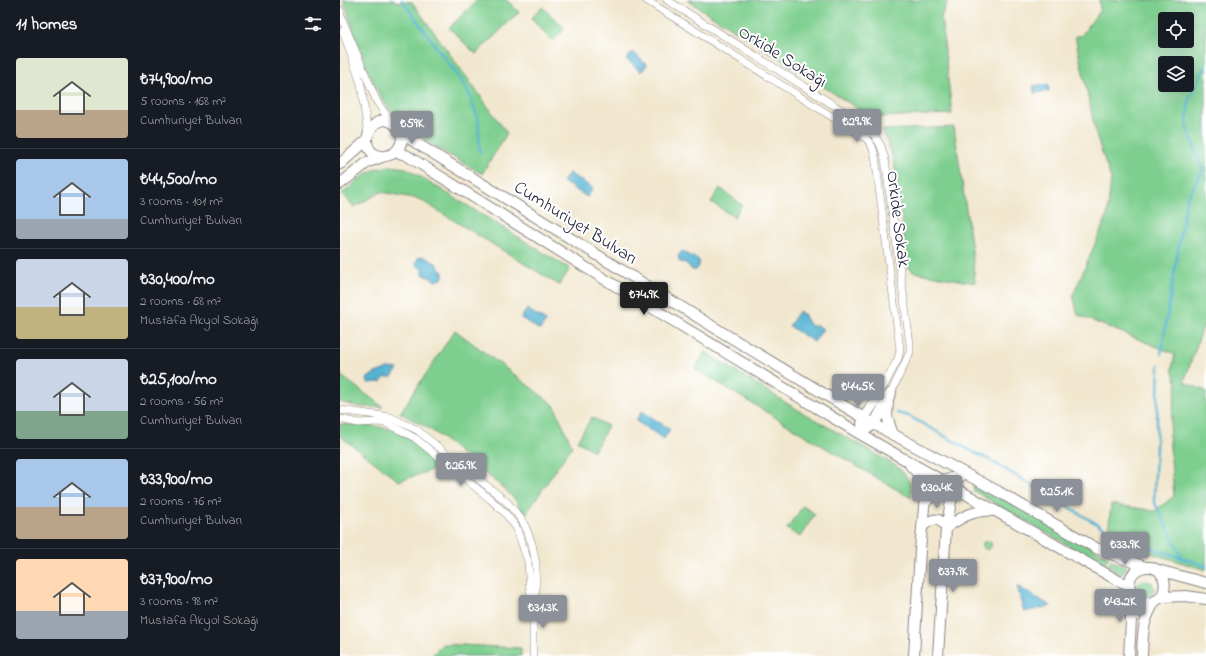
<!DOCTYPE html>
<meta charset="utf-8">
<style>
body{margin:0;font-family:"Indie Flower",sans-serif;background:#20242c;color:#f1f3f6;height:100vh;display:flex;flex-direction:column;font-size:15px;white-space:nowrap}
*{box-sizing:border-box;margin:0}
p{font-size:13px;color:#9ea1a6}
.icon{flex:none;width:22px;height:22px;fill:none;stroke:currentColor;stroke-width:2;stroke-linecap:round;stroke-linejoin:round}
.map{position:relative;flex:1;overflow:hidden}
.panel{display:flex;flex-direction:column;background:#171b24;width:340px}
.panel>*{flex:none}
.buttons{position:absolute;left:818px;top:12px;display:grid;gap:8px}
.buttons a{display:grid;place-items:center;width:36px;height:36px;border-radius:4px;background:#171b24;box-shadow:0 4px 16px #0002;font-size:20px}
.price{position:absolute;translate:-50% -34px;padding:0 9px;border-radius:4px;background:#8c9099;color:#fff;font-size:13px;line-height:26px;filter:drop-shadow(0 1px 2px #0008)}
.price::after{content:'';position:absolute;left:50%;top:24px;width:12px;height:9px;margin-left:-6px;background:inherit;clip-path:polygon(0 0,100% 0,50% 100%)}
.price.on{background:#222;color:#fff}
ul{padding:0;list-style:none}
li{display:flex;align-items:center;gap:12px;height:100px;padding:0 16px}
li+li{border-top:1px solid #363941}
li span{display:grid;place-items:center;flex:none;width:112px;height:80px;border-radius:4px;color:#555}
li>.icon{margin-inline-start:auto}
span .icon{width:48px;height:48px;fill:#fffc;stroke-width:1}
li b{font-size:17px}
h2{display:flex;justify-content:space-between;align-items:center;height:48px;padding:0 16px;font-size:17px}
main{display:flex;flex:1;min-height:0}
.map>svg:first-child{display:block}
.green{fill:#7ecf8f;stroke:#507865;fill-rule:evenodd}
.water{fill:#53b2d2;stroke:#3a6a86}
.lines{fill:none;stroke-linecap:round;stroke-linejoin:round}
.stream{stroke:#53b2d2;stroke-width:2.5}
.street-casing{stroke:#8a8484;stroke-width:8}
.secondary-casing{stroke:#8a8484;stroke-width:12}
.street{stroke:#fff;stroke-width:7}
.secondary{stroke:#fff;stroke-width:10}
.labels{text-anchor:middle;stroke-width:4;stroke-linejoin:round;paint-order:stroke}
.street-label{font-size:18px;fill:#22223b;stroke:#fff}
</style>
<main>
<section class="panel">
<h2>11 homes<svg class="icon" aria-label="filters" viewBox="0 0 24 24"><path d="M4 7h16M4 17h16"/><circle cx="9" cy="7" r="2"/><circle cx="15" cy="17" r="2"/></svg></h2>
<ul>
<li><span style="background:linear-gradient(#dfe7d0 65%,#b9a48a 0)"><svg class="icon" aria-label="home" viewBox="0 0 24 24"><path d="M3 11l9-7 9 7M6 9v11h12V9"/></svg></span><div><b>₺74,900/mo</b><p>5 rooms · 168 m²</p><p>Cumhuriyet Bulvarı</p></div></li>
<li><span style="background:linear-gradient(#a9c7e8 75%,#9aa5b1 0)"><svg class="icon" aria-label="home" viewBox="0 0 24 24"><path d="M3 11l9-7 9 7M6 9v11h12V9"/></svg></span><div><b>₺44,500/mo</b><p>3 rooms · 101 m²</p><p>Cumhuriyet Bulvarı</p></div></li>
<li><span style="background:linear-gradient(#c9d6e8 60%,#c2b280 0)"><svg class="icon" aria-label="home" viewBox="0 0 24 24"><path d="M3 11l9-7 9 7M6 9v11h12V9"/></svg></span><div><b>₺30,400/mo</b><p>2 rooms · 68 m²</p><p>Mustafa Akyol Sokağı</p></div></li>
<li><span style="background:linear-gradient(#c9d6e8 65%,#7fa58c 0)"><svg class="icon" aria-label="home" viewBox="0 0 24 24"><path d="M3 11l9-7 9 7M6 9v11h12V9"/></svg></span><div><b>₺25,100/mo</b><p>2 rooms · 56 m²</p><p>Cumhuriyet Bulvarı</p></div></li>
<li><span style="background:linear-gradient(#a9c7e8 60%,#b9a48a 0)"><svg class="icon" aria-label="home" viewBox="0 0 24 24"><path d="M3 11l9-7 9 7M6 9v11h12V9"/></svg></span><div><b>₺33,900/mo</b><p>2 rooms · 76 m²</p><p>Cumhuriyet Bulvarı</p></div></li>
<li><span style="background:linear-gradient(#ffd9b3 65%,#9aa5b1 0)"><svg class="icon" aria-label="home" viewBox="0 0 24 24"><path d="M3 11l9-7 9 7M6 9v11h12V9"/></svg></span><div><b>₺37,900/mo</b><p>3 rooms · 98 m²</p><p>Mustafa Akyol Sokağı</p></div></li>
</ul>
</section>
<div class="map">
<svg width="866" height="656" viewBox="0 0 866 656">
<rect width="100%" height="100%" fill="#fff"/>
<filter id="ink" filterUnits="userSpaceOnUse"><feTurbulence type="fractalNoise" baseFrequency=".025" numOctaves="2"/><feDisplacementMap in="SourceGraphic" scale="8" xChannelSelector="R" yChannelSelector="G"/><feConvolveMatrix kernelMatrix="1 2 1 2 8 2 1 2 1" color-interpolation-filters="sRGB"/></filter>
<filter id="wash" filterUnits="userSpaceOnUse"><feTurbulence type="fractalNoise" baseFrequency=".012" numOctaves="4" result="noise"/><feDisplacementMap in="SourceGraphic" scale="16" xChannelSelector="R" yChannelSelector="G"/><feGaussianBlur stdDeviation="0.9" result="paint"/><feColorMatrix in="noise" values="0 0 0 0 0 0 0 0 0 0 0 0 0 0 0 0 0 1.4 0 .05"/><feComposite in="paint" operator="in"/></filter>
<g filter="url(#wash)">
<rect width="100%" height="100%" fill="#f1e7ce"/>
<path class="green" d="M 3,0 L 54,0 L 58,2 L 72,2 L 167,133 L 142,174 C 118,159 85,143 64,125 C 31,97 18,40 3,0 Z
M 137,0 L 167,0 L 179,12 L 136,54 L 109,28 Z
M 347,0 L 608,0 L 601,17 L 612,114 L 540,117 L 528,115 Z
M 759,0 L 866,0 L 866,318 L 844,382 L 866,391 L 866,570 L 807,552 L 768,535 L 771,504 L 815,511 L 834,496 L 829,435 L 837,383 L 832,369 L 835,354 L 738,315 L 733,295 L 767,216 L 771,179 L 757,138 L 735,36 L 741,36 L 760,10 ZM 825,19 L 847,19 L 847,41 L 825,41 ZM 825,63 L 847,63 L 847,85 L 825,85 Z
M 202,7 L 225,29 L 213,41 L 191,19 Z
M 614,127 L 632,250 L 635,283 L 573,272 L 568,267 L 554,162 L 543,130 Z
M 51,166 L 66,168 L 81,177 L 230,269 L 219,285 L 79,199 L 41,192 L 14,207 L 2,194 C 20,179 26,169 51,166 Z
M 380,188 L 402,205 L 394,217 L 371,202 Z
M 115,330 L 214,405 L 232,446 L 185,515 L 177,502 L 167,491 L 107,442 L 90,429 L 60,413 Z
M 365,352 L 453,407 L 553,464 C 564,471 574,484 571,498 L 491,451 L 355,369 Z
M 0,375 L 43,407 L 21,407 L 0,402 Z
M 252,417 L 268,426 L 254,451 L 237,441 Z
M 0,424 C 13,425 27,425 40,427 C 57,429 72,440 86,451 C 91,455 98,460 100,466 L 98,468 L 59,481 L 0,436 Z
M 636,484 L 769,557 L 764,564 L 731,547 L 634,491 L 633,487 Z
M 463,506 L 475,514 L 460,537 L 447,529 Z
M642.5 545a4.5 4.5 0 1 1 9 0a4.5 4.5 0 1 1-9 0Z
M 771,560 L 787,567 L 781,575 L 768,565 Z
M796 589a9 9 0 1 1 18 0a9 9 0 1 1-18 0Z
M 102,644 L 181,648 L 181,656 L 92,656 Z"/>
<path class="water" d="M 293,52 L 307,65 L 301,72 L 286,59 Z
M 708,84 L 709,91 L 694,93 L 693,86 Z
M 229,173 L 253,188 L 247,197 L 223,182 Z
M 342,251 L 345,252 C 351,257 354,256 359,260 L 359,267 L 356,270 L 352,270 L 346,263 L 340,262 C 337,257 338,255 342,251 Z
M 83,256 L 97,264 L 99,269 L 103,272 L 103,276 L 102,279 L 96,281 L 84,275 L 81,268 L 76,265 L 76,262 L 78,258 Z
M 187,309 L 206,321 L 200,330 L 181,318 Z
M 459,311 L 465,315 L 467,322 L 472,326 L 477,325 L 483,329 L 474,342 L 449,326 Z
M 49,368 L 58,369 L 52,377 L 46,377 L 41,382 L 29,383 L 26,381 L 26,379 L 35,373 Z
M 302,411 L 330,429 L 324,439 L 296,421 Z
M 677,586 L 711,606 L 684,612 Z"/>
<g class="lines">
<path class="stream" d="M 62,0 L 126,87 L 138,118 L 140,152
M 821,354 L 846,200 L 863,171 L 847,127 L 849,99 L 866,65
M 819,365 L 814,501 L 843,559
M 557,413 L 569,416 L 633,452 L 648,459 L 767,530 L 803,545 L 866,566"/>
</g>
</g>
<g filter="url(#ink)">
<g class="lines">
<defs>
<path id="street" d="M 306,0 L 526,138 L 532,146 L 535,156 L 560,349 L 558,359 L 540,393
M 327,0 L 503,111 L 535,136 L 541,146 L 545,159 L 570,344 L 570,352 L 551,393
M 0,10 L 2,19 L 37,102 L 51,122
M 3,31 L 21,84 L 28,135
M 0,410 L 50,417 L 77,430 L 167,502 L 181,519 L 186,528 L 192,544 L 196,564 L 196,589 L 193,603 L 193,656
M 0,419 L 18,423 L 38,422 L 46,423 L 60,430 L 75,438 L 150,499 L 165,513 L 176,527 L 188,561 L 190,591 L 193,601"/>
<path id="secondary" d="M 61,131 C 68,159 28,166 27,140 C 27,135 30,130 33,126 C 44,115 53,121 61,131 C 64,135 69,138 73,141 L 385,334 L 534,424 L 659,492 L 756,548 L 805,567 L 811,567 L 818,570 L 866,583
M 55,152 L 66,155 L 261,277 L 520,434 L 777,580 L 789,585
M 0,164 L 27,140
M 0,184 L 28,162 L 42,157
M 548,402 L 547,416 L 553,435
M 522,424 L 524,418 L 540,393
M 520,434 L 534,424 L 551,393
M 570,465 L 584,480 L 586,486 L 580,550 L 574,656
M 584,504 L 605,481 L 611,478
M 582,527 C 591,519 599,515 606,528
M 606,528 C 621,517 635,509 655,511
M 805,567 C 777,572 791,613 815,601 C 820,599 823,595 824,590 C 826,582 824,576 818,570
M 821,597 L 846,596 L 866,599
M 598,656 L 606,528 L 614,486 L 622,472
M 789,656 L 791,621 L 790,590
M 802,656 C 803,632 802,623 815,601"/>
</defs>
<use href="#street" class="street-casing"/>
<use href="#secondary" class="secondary-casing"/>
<use href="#street" class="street"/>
<use href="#secondary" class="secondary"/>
</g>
</g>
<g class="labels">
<g class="street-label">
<text transform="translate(443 56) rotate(32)" y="6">Orkide Sokağı</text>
<text transform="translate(559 219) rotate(83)" y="6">Orkide Sokak</text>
<text transform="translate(236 222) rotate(32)" y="6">Cumhuriyet Bulvarı</text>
</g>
</g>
</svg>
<div class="buttons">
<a><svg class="icon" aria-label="locate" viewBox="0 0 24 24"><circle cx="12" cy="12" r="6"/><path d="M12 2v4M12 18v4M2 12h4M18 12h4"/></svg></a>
<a><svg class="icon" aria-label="layers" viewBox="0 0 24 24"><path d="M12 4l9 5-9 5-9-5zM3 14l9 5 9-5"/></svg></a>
</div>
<b class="price" style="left:517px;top:143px">₺29.9K</b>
<b class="price" style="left:72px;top:145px">₺59K</b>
<b class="price on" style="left:304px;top:316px">₺74.9K</b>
<b class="price" style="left:518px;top:408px">₺44.5K</b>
<b class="price" style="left:121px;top:487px">₺26.9K</b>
<b class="price" style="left:597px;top:509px">₺30.4K</b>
<b class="price" style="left:717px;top:513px">₺25.1K</b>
<b class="price" style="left:785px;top:566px">₺33.9K</b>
<b class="price" style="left:613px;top:593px">₺37.9K</b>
<b class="price" style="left:780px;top:623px">₺43.2K</b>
<b class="price" style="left:203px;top:629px">₺31.3K</b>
</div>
</main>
